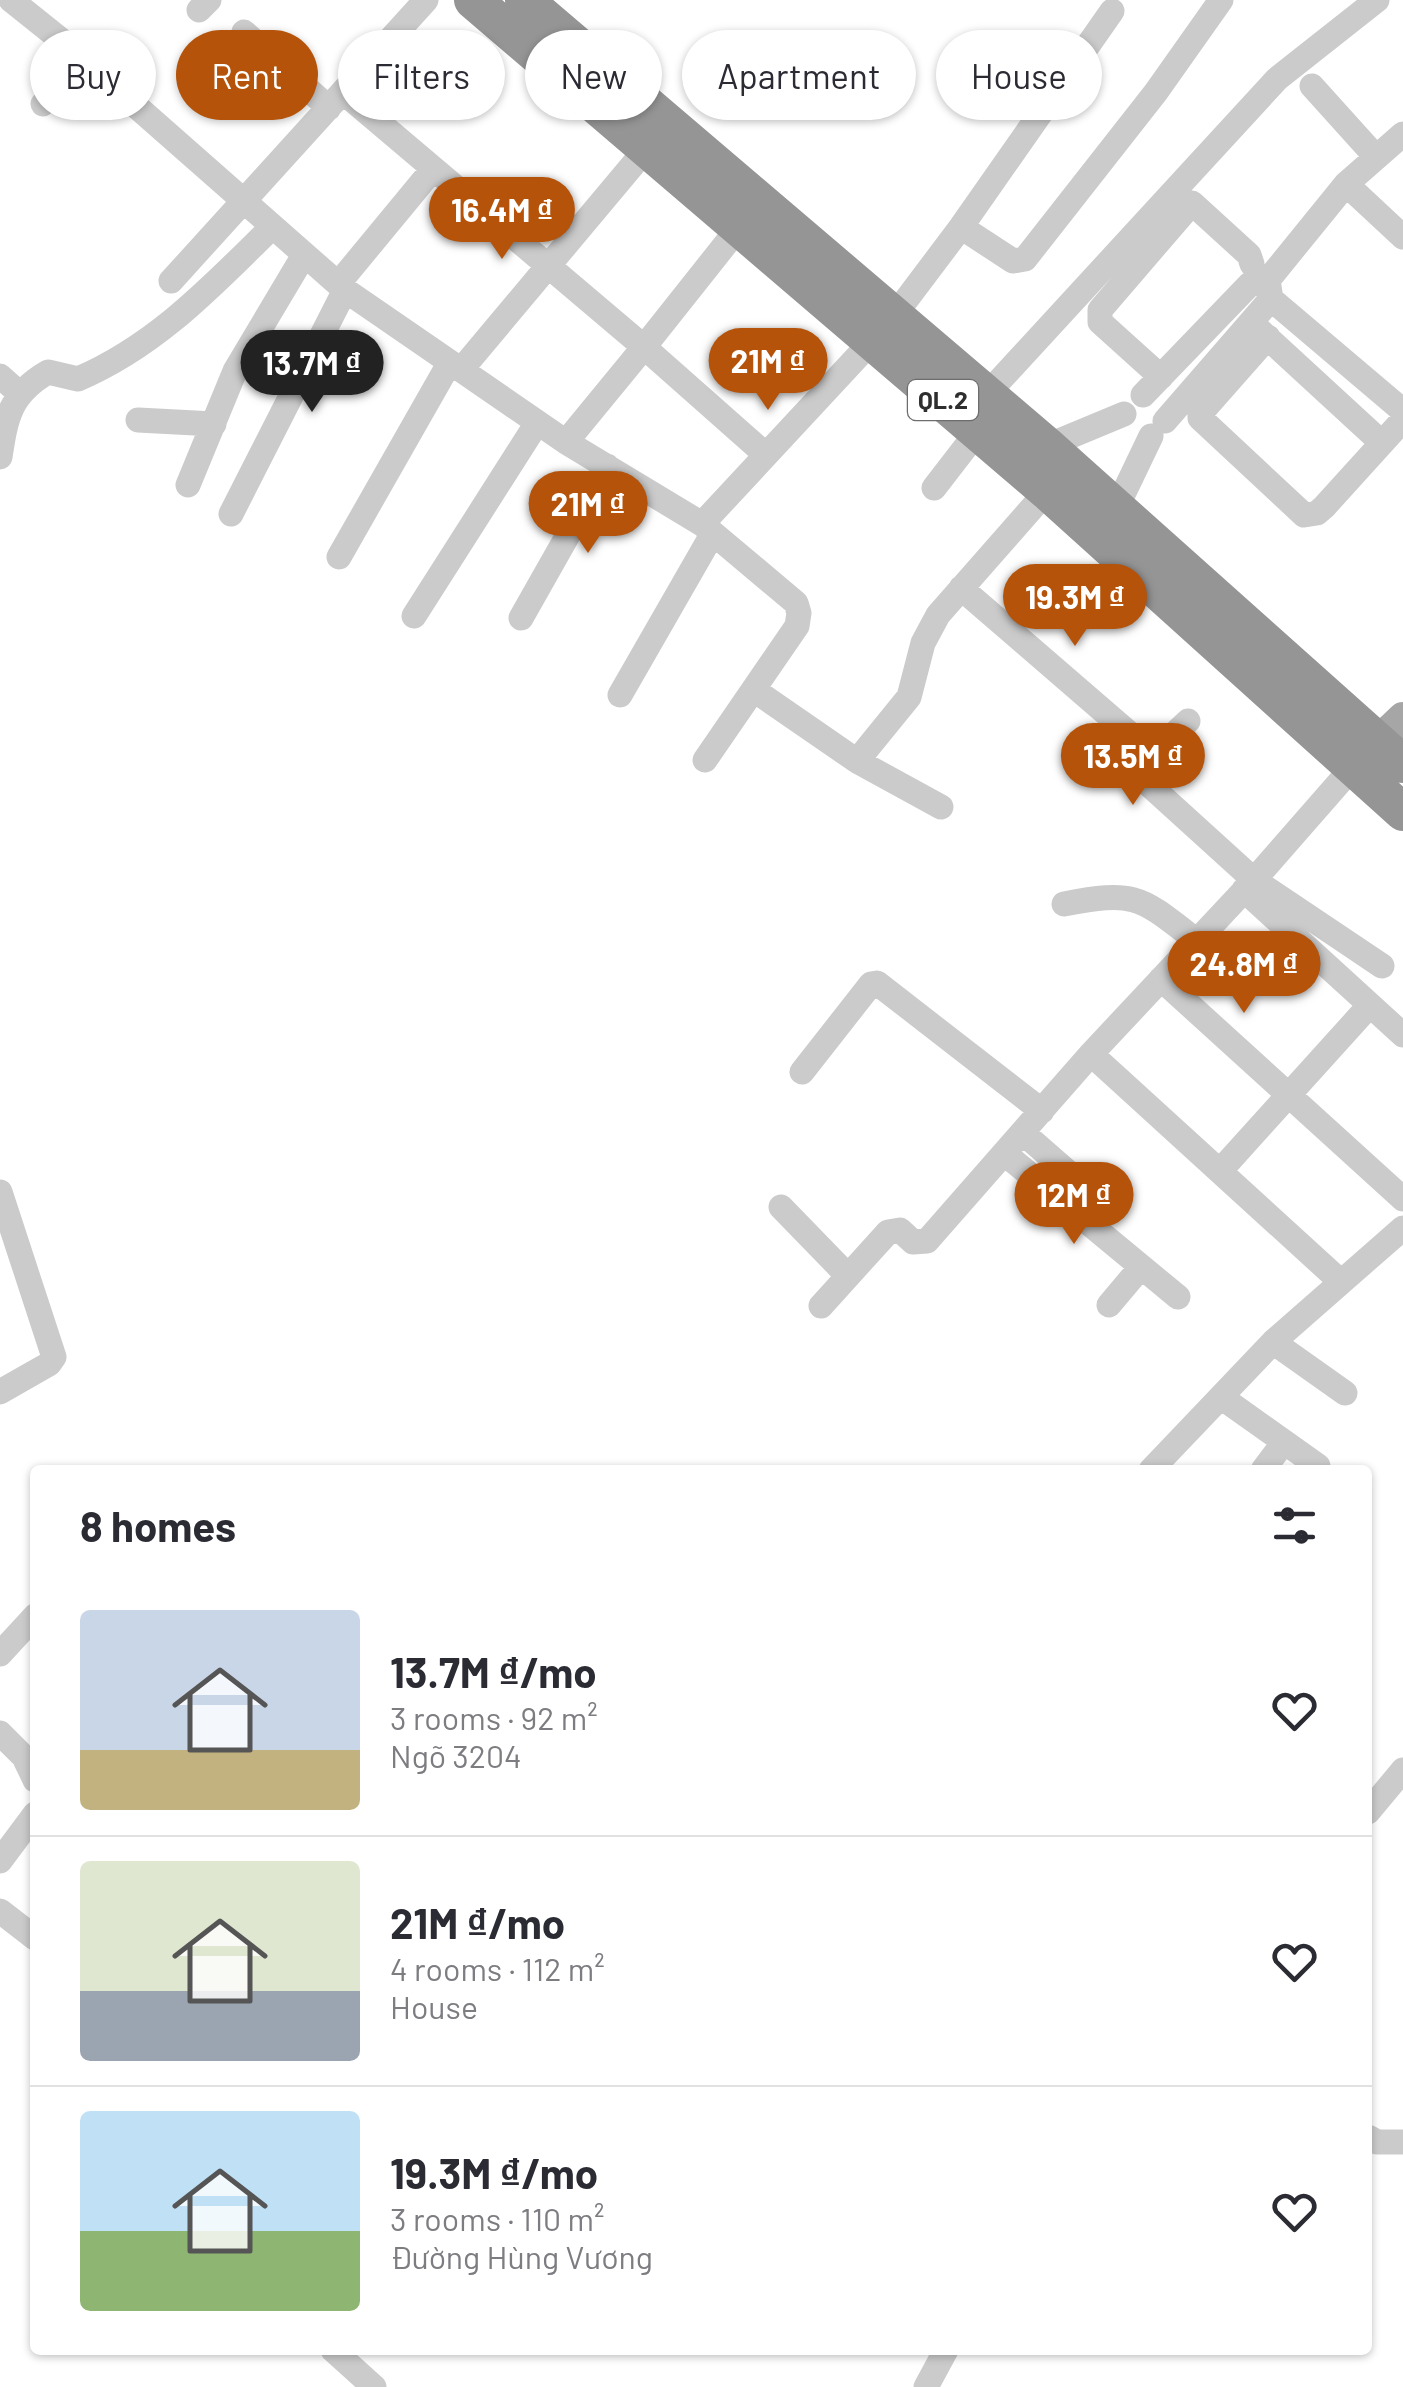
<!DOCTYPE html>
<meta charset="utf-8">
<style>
body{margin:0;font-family:Barlow,sans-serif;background:#f2f2f3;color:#2b2b33;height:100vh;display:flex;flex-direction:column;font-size:38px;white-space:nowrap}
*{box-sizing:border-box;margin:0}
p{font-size:32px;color:#7c7c81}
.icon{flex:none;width:55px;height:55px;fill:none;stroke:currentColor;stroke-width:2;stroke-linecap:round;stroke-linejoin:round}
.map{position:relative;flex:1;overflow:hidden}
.side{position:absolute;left:30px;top:1465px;width:1342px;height:890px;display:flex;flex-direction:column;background:#fff;border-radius:10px;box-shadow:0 2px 8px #0004}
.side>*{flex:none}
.hud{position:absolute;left:30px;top:30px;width:1345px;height:90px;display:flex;gap:20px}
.price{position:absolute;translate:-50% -85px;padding:0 22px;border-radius:35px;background:#b45309;color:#fff;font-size:32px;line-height:65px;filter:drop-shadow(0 2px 5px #0008)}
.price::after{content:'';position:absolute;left:50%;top:60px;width:30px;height:22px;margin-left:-15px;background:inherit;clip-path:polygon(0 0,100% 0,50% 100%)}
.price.current{background:#222;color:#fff}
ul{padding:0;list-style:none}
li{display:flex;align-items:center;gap:30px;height:250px;padding:0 50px}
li+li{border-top:2px solid #e1e1e2}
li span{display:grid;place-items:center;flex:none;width:280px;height:200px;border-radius:10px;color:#555}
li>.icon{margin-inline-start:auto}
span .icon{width:120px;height:120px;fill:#fffc;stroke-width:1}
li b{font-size:42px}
h2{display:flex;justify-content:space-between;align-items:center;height:120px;padding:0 50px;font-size:42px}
.chip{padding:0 35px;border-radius:45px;background:#fff;box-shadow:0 2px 8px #0004;font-size:35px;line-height:90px}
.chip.current{background:#b45309;color:#fff}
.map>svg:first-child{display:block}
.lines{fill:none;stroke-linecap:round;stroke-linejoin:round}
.minor{stroke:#cbcbcb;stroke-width:25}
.major{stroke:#a6a6a6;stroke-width:32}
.highway{stroke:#959595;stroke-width:38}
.labels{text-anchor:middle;stroke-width:10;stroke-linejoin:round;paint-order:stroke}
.shield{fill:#fff;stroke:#6d6d6d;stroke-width:2.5}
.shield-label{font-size:25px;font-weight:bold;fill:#2e2e2e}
</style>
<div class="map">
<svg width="1403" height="2387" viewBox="0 0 1403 2387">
<rect width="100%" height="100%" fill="#fff"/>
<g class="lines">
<path class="minor" d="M 11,0 L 61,40 L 345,290 L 566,442 L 702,524 L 796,603 L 799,613 L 797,626 L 705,760
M 199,10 L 209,0
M 244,32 L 329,108
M 1312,86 L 1376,157
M 343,92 L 644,347 L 566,442
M 43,104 L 88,64
M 1346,184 L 1403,237
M 740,226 L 644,347 L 766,455
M 961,227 L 1013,261 L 1025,259 L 1156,92 L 1221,0
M 171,281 L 426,0
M 338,284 L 433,169
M 1271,299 L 1403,411
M 894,316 L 961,227 L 1112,11
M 1257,328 L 1382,443
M 1268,337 L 1200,414 L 1200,418 L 1304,515 L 1317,513 L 1324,507 L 1403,420
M 461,370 L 647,148
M 0,376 L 19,393
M 1161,377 L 1100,322 L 1100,310 L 1192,203 L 1249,255 L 1252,264
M 1143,395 L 1250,284 L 1268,280 L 1346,184 L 1403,134
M 978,404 L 1277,79 L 1377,0
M 138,420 L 214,424
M 1165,421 L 1271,299 L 1268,280
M 1047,446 L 1124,414
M 0,457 C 6,417 10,394 48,372 L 78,379 C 157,345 212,286 272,227
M 188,485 L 235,371 L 304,255
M 934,488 L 978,431
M 1117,507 L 1151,436
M 231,514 L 345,290
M 702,524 L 873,340
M 339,557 L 450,362
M 961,588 L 1152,753
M 414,616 L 537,423
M 521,618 L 607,466
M 754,690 L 857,761 L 941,807
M 620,695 L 713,533
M 1188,721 L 1140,766 L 1146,782 L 1254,880 L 1382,966
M 857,761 L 909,697 L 923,643 L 938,615 L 1047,491
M 1244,890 L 1403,1035
M 1064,904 C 1137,890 1140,897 1197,941
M 1161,979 L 1403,1199
M 1091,1054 L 1340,1281
M 802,1072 L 871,984 L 877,983 L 1042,1111
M 1023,1133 L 1110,1209
M 1005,1154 L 1178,1297
M 1220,1171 L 1370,1005
M 0,1192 L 54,1357 L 49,1364 L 0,1392
M 781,1207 L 848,1276
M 1109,1305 L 1141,1267
M 821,1306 L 888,1232 L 900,1230 L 913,1242 L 927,1241 L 1091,1054 L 1254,880 L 1352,768
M 1273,1342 L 1345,1393
M 1221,1397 L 1318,1466
M 1151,1470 L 1273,1342 L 1403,1228
M 1263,1470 L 1284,1442
M 0,1654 L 35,1616
M 0,1733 L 24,1757 L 35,1780
M 1368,1812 L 1403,1770
M 0,1861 L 35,1814
M 0,1911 L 35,1938
M 1368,2137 L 1377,2142 L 1403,2142
M 333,2350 L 374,2387
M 926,2387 L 946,2350"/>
<path class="major" d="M 1362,757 L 1403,718"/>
<path class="highway" d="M 473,0 L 1047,491 L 1403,812
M 524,0 L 1047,446 L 1403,764"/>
</g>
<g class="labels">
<rect class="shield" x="908" y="380" width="70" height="40" rx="8"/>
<g class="shield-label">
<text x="943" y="409">QL.2</text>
</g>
</g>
</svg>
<b class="price" style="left:502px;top:262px">16.4M ₫</b>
<b class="price" style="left:768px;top:413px">21M ₫</b>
<b class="price current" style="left:312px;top:415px">13.7M ₫</b>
<b class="price" style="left:588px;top:556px">21M ₫</b>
<b class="price" style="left:1075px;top:649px">19.3M ₫</b>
<b class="price" style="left:1133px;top:808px">13.5M ₫</b>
<b class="price" style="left:1244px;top:1016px">24.8M ₫</b>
<b class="price" style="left:1074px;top:1247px">12M ₫</b>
<div class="hud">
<a class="chip">Buy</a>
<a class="chip current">Rent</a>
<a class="chip">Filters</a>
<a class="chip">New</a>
<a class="chip">Apartment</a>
<a class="chip">House</a>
</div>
<section class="side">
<h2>8 homes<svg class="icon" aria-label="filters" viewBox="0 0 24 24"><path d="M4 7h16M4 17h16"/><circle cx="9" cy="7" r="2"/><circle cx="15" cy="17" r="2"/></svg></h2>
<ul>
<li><span style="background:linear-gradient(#c9d6e8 70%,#c2b280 0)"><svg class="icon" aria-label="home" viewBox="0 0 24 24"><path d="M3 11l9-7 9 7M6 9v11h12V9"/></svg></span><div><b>13.7M ₫/mo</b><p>3 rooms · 92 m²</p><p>Ngõ 3204</p></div><svg class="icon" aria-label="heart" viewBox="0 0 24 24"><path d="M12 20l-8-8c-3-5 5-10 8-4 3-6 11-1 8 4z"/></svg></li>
<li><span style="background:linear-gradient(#dfe7d0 65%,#9aa5b1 0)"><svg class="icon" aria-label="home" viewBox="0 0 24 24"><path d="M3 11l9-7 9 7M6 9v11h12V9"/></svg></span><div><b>21M ₫/mo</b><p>4 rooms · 112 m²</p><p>House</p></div><svg class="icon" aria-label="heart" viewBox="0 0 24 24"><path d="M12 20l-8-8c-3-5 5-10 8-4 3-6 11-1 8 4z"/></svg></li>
<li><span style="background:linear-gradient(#bfe0f5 60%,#8fb573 0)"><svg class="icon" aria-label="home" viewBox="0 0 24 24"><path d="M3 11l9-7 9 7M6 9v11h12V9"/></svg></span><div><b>19.3M ₫/mo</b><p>3 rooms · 110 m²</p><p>Đường Hùng Vương</p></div><svg class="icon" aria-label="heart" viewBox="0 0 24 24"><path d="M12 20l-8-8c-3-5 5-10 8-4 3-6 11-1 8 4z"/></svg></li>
</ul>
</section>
</div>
